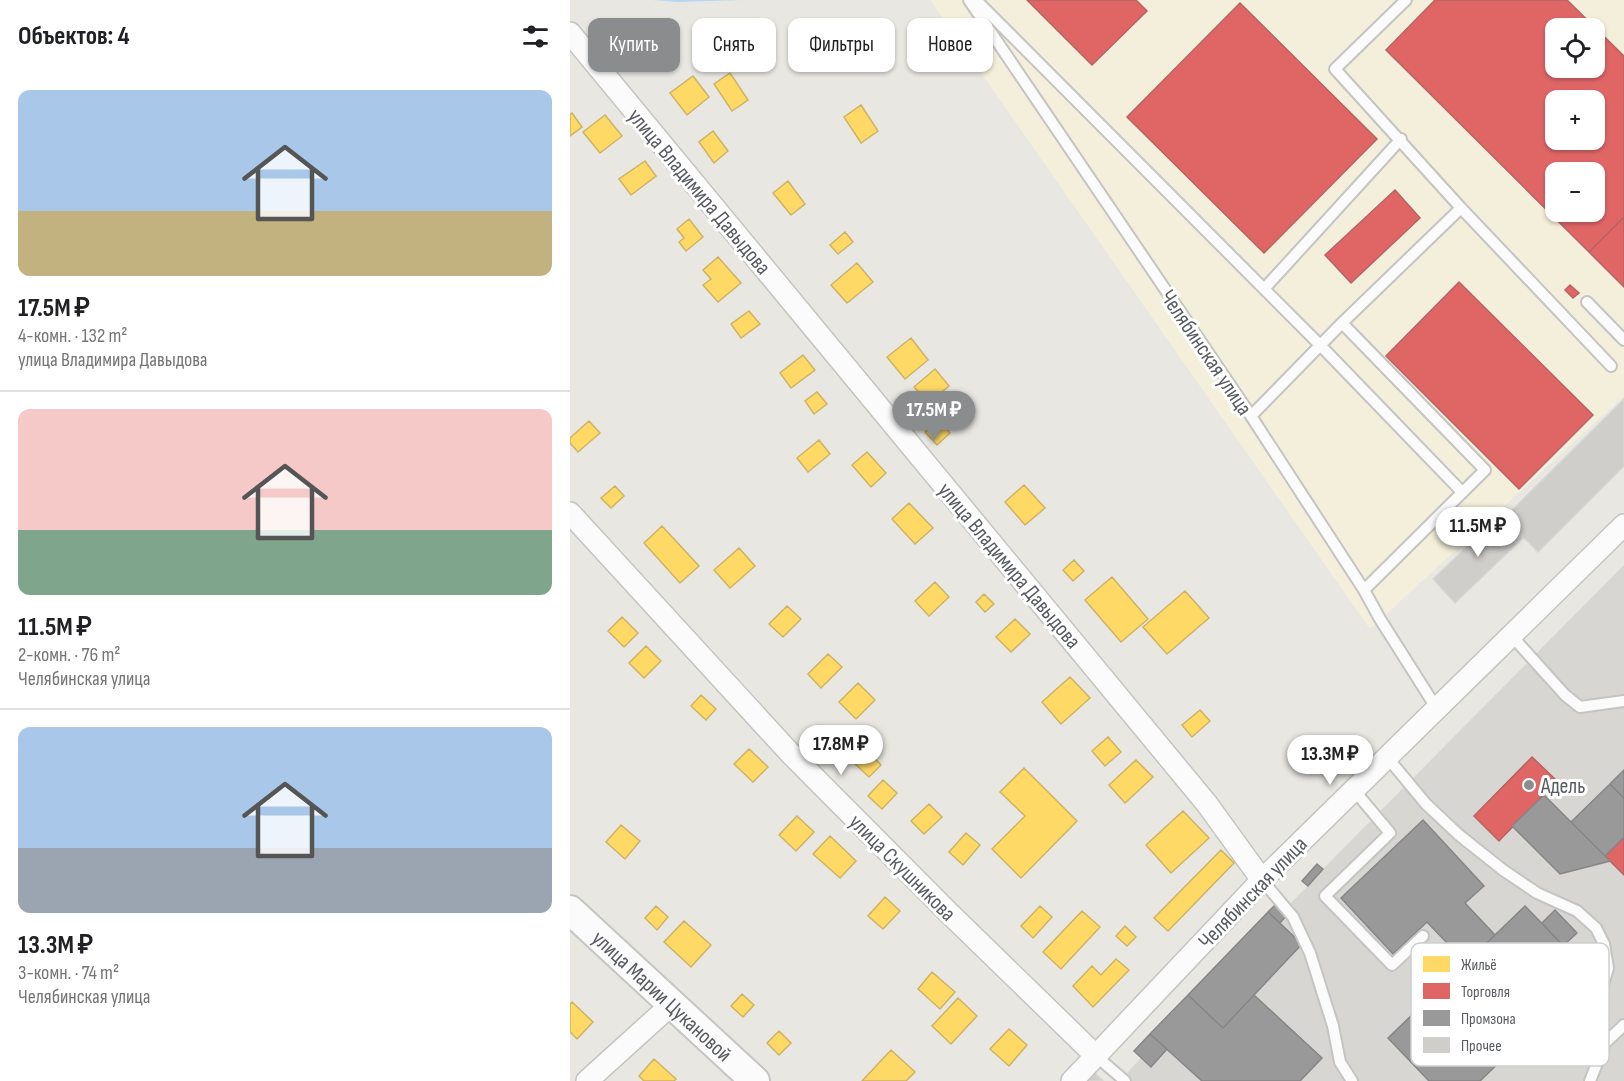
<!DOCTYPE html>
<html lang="ru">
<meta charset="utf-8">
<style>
body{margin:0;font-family:"Sofia Sans Condensed",sans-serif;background:#f2f2f2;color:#202124;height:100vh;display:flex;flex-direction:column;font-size:22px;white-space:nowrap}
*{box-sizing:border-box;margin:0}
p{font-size:20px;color:#757577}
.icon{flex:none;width:33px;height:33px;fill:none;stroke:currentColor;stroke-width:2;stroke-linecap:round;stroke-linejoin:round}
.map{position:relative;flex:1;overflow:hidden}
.panel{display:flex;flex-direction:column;background:#fff;width:570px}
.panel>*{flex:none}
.hud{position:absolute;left:18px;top:18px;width:570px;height:54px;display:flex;gap:12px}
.controls{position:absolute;left:975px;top:18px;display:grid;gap:12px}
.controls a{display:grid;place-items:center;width:60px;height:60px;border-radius:12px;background:#fff;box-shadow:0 2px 4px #0004;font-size:30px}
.price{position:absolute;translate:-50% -51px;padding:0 14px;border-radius:21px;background:#fff;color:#222;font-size:20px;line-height:39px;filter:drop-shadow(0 2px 3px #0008)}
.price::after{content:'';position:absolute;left:50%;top:36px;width:18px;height:14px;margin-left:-9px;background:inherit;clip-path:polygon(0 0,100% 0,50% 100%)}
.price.on{background:#8a8c8e;color:#fff}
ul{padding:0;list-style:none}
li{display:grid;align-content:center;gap:12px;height:318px;padding:0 18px}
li+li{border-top:2px solid #e0e0e0}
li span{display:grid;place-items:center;height:186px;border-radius:12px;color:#555}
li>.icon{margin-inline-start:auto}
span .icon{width:108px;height:108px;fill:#fffc;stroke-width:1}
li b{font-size:26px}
h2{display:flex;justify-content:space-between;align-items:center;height:72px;padding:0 18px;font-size:26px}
.chip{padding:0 21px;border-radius:12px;background:#fff;box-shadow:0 2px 4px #0004;font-size:21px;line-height:54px}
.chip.on{background:#8a8c8e;color:#fff}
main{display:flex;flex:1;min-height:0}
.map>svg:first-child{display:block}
.commercial{fill:#f3efda;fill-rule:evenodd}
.industrial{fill:#d7d6d2}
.water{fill:url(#water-ripples)}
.homes{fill:#ffd966;stroke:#cdb364;stroke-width:1.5}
.shops{fill:#e06666;stroke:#b76364;stroke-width:1.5;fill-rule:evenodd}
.industry{fill:#999;stroke:#868688;stroke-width:1.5}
.building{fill:#cfcecb;stroke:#d7d6d2;stroke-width:1.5}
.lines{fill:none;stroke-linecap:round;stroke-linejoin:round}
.lane-casing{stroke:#c4c4c3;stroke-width:14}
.street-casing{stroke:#c4c4c3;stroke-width:24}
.secondary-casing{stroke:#c5c5c4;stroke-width:32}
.lane{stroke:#fcfbfb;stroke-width:10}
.street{stroke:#fcfbfb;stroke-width:21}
.secondary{stroke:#fcfbfb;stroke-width:28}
.poi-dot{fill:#8a8c8e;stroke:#fff;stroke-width:2}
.labels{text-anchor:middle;stroke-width:6;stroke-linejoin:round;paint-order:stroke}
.street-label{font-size:22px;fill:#585b60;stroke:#fff}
.poi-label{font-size:22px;fill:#585b60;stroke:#fff;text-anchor:start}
.key{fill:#fff;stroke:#cdcecf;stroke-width:1.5}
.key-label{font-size:16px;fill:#585b60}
</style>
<main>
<section class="panel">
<h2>Объектов: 4<svg class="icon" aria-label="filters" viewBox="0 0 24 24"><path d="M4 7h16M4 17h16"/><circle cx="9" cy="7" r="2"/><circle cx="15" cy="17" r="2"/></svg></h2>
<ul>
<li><span style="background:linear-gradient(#a9c7e8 65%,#c2b280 0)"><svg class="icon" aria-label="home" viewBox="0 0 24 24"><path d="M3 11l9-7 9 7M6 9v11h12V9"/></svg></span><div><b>17.5M ₽</b><p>4-комн. · 132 m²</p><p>улица Владимира Давыдова</p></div></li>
<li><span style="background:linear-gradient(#f6c9c9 65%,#7fa58c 0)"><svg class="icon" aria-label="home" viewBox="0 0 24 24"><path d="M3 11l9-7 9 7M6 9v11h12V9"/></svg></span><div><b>11.5M ₽</b><p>2-комн. · 76 m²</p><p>Челябинская улица</p></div></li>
<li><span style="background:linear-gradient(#a9c7e8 65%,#9aa5b1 0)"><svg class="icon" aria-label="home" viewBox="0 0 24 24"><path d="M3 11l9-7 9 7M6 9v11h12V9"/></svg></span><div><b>13.3M ₽</b><p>3-комн. · 74 m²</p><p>Челябинская улица</p></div></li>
</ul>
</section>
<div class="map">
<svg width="1054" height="1081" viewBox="0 0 1054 1081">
<defs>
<pattern id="water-ripples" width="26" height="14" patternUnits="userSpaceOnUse" patternTransform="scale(1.5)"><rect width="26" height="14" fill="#b6d6f4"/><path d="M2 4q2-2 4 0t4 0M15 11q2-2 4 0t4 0" fill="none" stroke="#97b1c9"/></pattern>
</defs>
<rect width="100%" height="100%" fill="#e8e7e2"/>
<path class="commercial" d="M 360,0 L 1054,0 L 1054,396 L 800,629 ZM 986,28 L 1024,28 L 1024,68 L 986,68 ZM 986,100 L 1024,100 L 1024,140 L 986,140 ZM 986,172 L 1024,172 L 1024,212 L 986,212 Z"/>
<path class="industrial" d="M 1054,565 L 1054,1081 L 550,1081 L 635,986 L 738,886 L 753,869 Z"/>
<path class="water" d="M 83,0 L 172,0 L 108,2 Z"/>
<path class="homes" d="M 94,31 L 103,53 L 84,61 L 75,39 Z
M 160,73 L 178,100 L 162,111 L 144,84 Z
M 123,76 L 139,97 L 117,115 L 100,93 Z
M 291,105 L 308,131 L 291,143 L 274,117 Z
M 2,113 L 12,127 L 0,136 L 0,114 Z
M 35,115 L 52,136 L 30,153 L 13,132 Z
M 143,131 L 158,151 L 144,163 L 129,142 Z
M 75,161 L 86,176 L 61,195 L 49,179 Z
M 218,181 L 235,204 L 221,215 L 203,193 Z
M 119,219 L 133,237 L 116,251 L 109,242 L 114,238 L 107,229 Z
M 275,232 L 283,242 L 268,254 L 260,245 Z
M 148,257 L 171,283 L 148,302 L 133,285 L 141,279 L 133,270 Z
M 287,263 L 303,282 L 277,303 L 261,285 Z
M 179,311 L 190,324 L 171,338 L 161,324 Z
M 341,338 L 358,360 L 335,379 L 317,357 Z
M 233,355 L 245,370 L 221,388 L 210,373 Z
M 365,369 L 379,386 L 359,403 L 344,387 Z
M 247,392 L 257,404 L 244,414 L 235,401 Z
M 368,420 L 380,433 L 367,445 L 355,432 Z
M 19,421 L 30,433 L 8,452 L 0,443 L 0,438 Z
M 249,440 L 260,454 L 238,472 L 227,458 Z
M 297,452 L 316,473 L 301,487 L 282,465 Z
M 454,485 L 475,508 L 455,525 L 435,502 Z
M 45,486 L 54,496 L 41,508 L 31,498 Z
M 339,503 L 363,528 L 345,544 L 322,519 Z
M 92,526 L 129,566 L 110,583 L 74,543 Z
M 169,548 L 185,566 L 160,588 L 144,570 Z
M 504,560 L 514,571 L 503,581 L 493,570 Z
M 542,577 L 578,619 L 551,642 L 515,600 Z
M 365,582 L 379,597 L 359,616 L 345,601 Z
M 615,591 L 639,618 L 597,654 L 573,627 Z
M 414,594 L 424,604 L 415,612 L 406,602 Z
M 217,606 L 231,619 L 213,637 L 199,624 Z
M 52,617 L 68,633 L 54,647 L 38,631 Z
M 445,619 L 460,634 L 441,652 L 426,637 Z
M 76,646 L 91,661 L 74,678 L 59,663 Z
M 258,654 L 272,667 L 251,688 L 238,674 Z
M 500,677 L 520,698 L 491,724 L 472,702 Z
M 288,683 L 305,700 L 286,719 L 269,702 Z
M 131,695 L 146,709 L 136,720 L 121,706 Z
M 630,710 L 640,721 L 622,737 L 612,725 Z
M 538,737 L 551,752 L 535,766 L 522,751 Z
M 294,747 L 311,765 L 299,777 L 281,760 Z
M 179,749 L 198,767 L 183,782 L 164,764 Z
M 566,760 L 583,777 L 555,803 L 539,785 Z
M 454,768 L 507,821 L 451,878 L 422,849 L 455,816 L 430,792 Z
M 313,780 L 327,793 L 312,809 L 298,796 Z
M 359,804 L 372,817 L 354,834 L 341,821 Z
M 613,811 L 639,838 L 601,873 L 576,845 Z
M 227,816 L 244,832 L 226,851 L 209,835 Z
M 51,825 L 70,841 L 55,859 L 36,842 Z
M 396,833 L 410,845 L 393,865 L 379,852 Z
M 260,836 L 286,861 L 270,878 L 243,854 Z
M 651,850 L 664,863 L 598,931 L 584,918 Z
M 315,897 L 330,911 L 313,929 L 298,916 Z
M 86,906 L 98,917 L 87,930 L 75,918 Z
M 470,906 L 482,917 L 463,938 L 451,926 Z
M 512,911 L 530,927 L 491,969 L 473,952 Z
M 114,921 L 141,945 L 121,967 L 94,942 Z
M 555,926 L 566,937 L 557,946 L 546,936 Z
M 546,959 L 559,970 L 523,1007 L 503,986 L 522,966 L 531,975 Z
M 362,972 L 385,992 L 370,1009 L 348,989 Z
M 172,994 L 184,1005 L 173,1017 L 161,1006 Z
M 388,998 L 407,1016 L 381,1044 L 362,1026 Z
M 2,1002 L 23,1022 L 7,1039 L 0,1032 L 0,1004 Z
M 439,1029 L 457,1045 L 439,1066 L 420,1049 Z
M 209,1031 L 221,1043 L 209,1055 L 197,1043 Z
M 321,1050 L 345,1072 L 336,1081 L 292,1081 Z
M 84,1059 L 106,1079 L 104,1081 L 74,1081 L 69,1076 Z"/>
<path class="shops" d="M 457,0 L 566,0 L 577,11 L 522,65 Z
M 865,0 L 997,0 L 1054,56 L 1054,217 L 1019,252 L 816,50 ZM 986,28 L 1024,28 L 1024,68 L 986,68 ZM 986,100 L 1024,100 L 1024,140 L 986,140 ZM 986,172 L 1024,172 L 1024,212 L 986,212 Z
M 670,3 L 807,139 L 694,253 L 557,117 Z
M 825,190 L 850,218 L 781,283 L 755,255 Z
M 1054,217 L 1054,287 L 1019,252 Z
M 889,282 L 1023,415 L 949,489 L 816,356 Z
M 1000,285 L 1009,293 L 1003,298 L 995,290 Z
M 962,757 L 987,781 L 929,841 L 904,816 Z
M 1054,837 L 1054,875 L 1035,856 Z"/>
<path class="industry" d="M 1054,770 L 1054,798 L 1040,784 Z
M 1040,784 L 1054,798 L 1054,837 L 1035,856 L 1001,822 Z
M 974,795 L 1040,861 L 990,874 L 942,826 Z
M 853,820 L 914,886 L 895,903 L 925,935 L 896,963 L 857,922 L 823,954 L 771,898 Z
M 747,864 L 753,869 L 738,886 L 732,881 Z
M 706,904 L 717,915 L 710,923 L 698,912 Z
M 955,906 L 1021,974 L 910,1081 L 859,1081 L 818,1038 Z
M 985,910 L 1007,933 L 993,946 L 972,923 Z
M 698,912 L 732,944 L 653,1028 L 618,995 Z
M 618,995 L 653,1028 L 684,995 L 752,1058 L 730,1081 L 632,1081 L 580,1034 Z
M 580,1034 L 597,1049 L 581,1067 L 564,1051 Z"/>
<path class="building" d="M 1054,399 L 1054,466 L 968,552 L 934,518 Z
M 931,514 L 953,538 L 885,603 L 863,579 Z
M 525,1073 L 533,1081 L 518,1081 Z"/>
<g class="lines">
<defs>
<path id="lane" d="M 399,0 L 681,416 L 794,590 L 810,619 L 867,709
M 406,0 L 750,345 L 892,492
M 836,0 L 765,69 L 891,208 L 1041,366
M 694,289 L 831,139
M 1017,302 L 1054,340
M 681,416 L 772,323
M 794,590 L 915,470 L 772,323 L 891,208
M 941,635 L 995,695 L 1010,707 L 1054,701
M 817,757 L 856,804 L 889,835 L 933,870 L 967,893 L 1007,911 L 1026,928 L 1034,944 L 1038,968 L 1032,988 L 962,1059
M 784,790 L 820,833 L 755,896 L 822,965 L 853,936
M 692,880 L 723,917 L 740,953 L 763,1026 L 770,1062 L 782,1081
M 525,1055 L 555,1081
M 1020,1081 L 1035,1043 L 1054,1025"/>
<path id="street" d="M 0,33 L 637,804 L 692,880
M 0,513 L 220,753 L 379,913 L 525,1055
M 17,1081 L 102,1004
M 502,1081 L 692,880 L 1054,525"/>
<g id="secondary">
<path id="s1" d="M 0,910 L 185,1081"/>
</g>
</defs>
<use href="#lane" class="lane-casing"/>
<use href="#street" class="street-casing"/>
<use href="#secondary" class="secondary-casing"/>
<use href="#lane" class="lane"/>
<use href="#street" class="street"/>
<use href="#secondary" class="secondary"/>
</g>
<circle class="poi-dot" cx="959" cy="785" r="6"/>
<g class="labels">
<g class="street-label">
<text transform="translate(130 191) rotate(50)" y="8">улица Владимира Давыдова</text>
<text transform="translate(637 352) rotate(56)" y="8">Челябинская улица</text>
<text transform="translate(440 565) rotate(50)" y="8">улица Владимира Давыдова</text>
<text transform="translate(333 867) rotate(45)" y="8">улица Скушникова</text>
<text transform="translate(682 892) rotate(-46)" y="8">Челябинская улица</text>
<text dy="8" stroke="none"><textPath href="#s1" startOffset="126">улица Марии Цукановой</textPath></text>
</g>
<g class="poi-label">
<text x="971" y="793">Адель</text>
</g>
</g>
<rect x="841" y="943" width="198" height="123" rx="9" class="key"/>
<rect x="853" y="956" width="27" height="16" fill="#ffd966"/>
<rect x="853" y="983" width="27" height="16" fill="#e06666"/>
<rect x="853" y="1010" width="27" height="16" fill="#999"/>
<rect x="853" y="1037" width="27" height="16" fill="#cfcecb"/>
<g class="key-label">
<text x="891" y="970">Жильё</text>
<text x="891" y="997">Торговля</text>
<text x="891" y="1024">Промзона</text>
<text x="891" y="1051">Прочее</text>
</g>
</svg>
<div class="controls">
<a><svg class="icon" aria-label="locate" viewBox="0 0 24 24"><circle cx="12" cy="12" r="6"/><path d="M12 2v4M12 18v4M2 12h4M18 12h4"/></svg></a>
<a>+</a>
<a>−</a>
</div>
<b class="price on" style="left:364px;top:442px">17.5M ₽</b>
<b class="price" style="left:908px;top:558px">11.5M ₽</b>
<b class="price" style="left:271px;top:776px">17.8M ₽</b>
<b class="price" style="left:760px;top:786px">13.3M ₽</b>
<div class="hud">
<a class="chip on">Купить</a>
<a class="chip">Снять</a>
<a class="chip">Фильтры</a>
<a class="chip">Новое</a>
</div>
</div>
</main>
